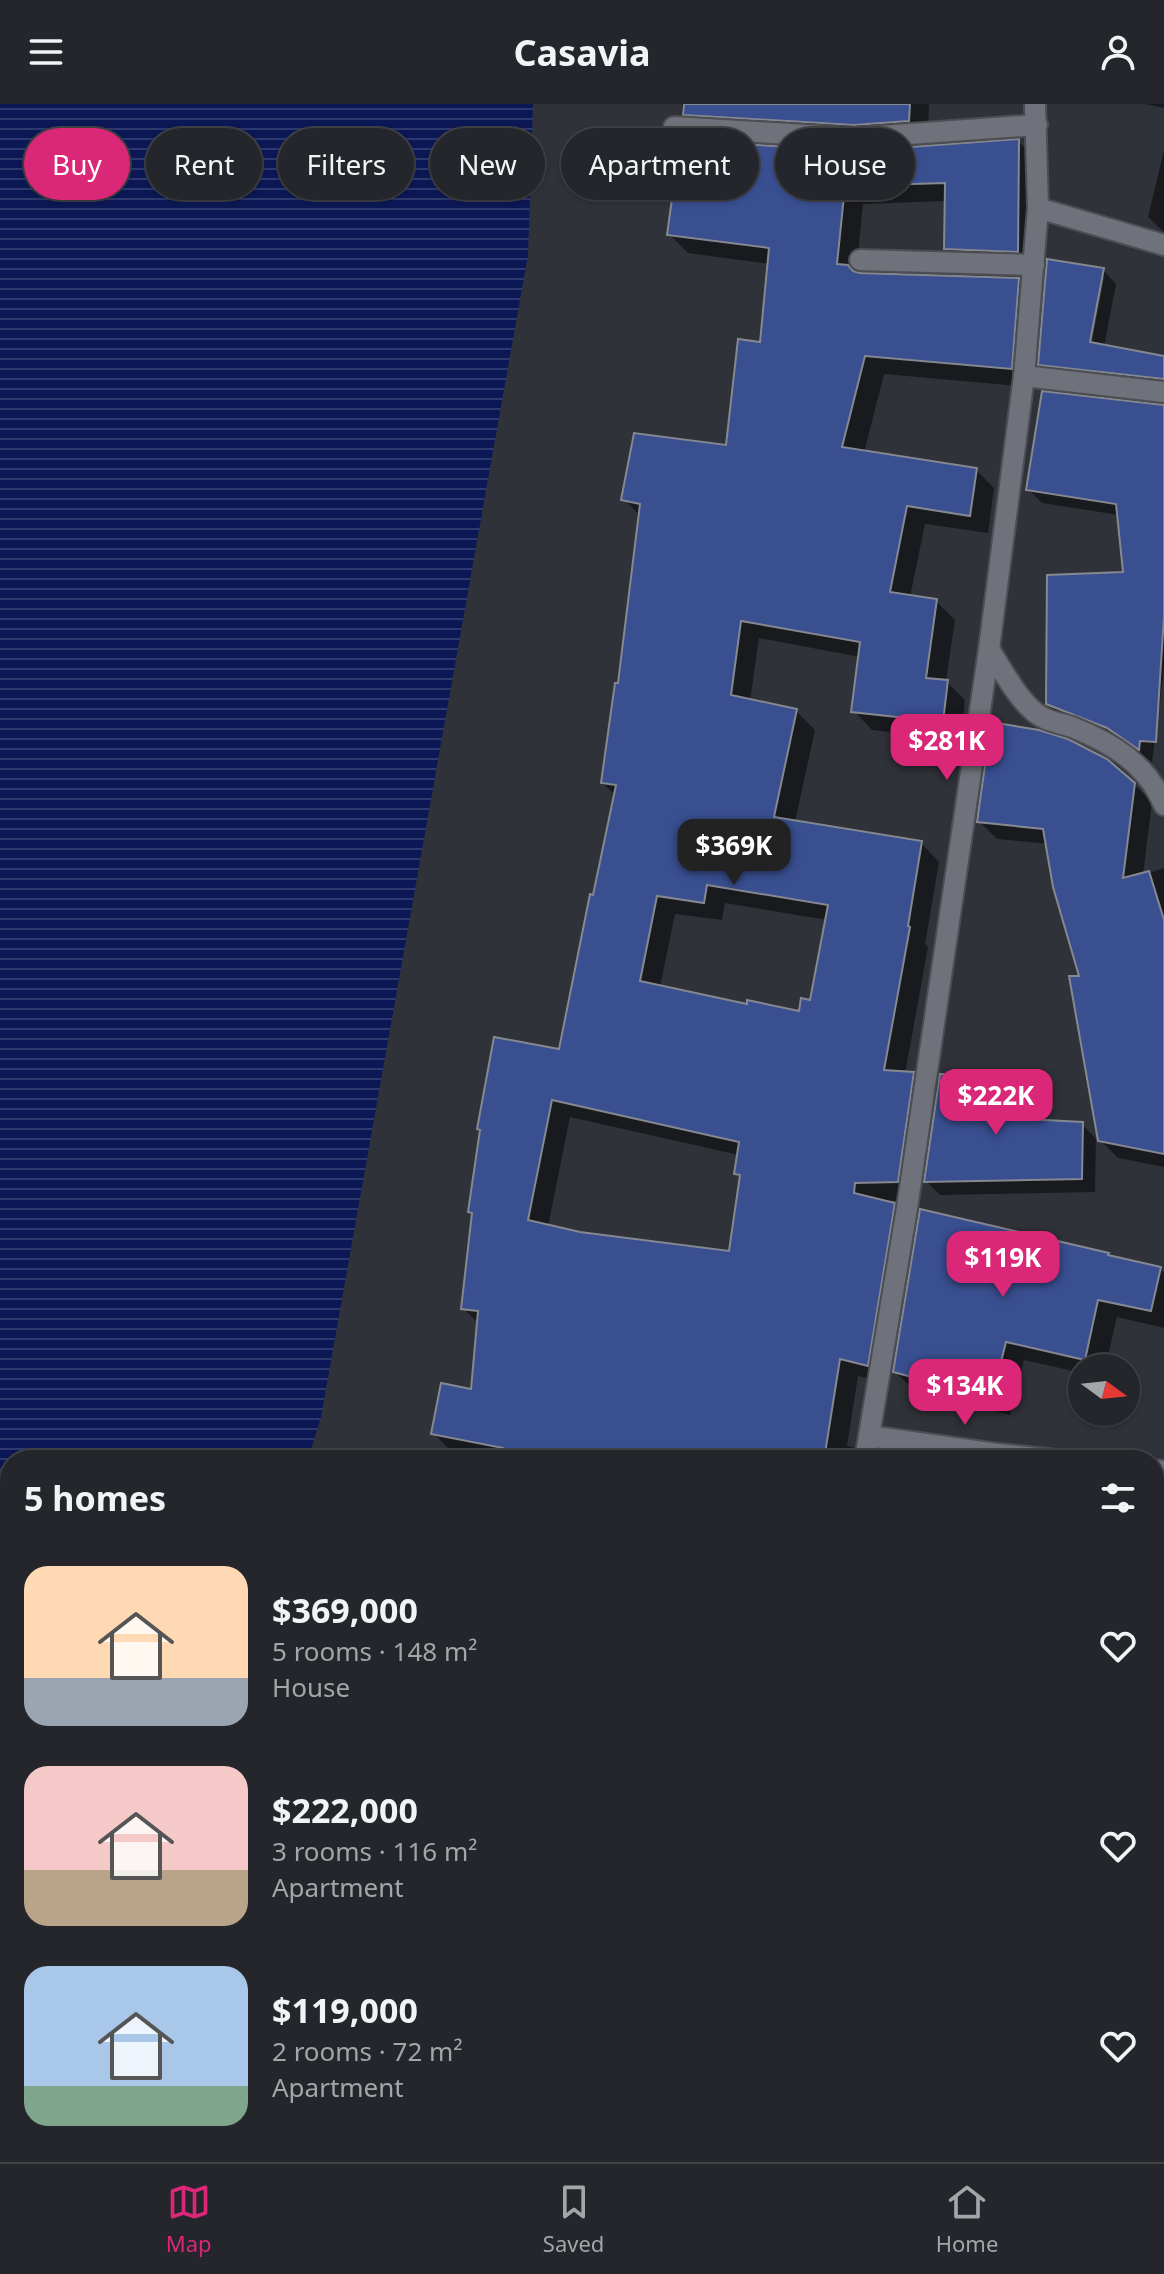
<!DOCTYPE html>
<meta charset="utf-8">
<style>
body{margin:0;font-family:"Noto Sans",sans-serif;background:#2c2e33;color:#f1f3f6;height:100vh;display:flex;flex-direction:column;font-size:30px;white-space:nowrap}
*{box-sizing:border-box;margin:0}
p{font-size:26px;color:#a3a5a9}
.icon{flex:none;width:44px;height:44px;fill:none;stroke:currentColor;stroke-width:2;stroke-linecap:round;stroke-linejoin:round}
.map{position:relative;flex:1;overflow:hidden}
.details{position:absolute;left:0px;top:1346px;width:1164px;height:712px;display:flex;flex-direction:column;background:#24262b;border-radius:32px 32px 0 0;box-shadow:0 2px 6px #0004,0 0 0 2px #414347}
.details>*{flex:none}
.hud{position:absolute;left:24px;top:24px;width:1116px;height:72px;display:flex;gap:16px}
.needle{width:52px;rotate:105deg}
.controls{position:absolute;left:1068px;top:1250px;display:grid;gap:16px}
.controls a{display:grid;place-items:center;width:72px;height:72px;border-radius:50%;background:#24262b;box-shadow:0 2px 6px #0004,0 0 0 2px #414347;font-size:40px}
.price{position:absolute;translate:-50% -68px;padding:0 18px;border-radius:16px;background:#db2777;color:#fff;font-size:26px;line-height:52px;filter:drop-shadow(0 2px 4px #0008)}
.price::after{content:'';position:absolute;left:50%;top:48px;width:24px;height:18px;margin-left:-12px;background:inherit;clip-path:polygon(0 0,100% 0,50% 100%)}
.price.current{background:#222;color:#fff}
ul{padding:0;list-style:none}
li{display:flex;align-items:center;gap:24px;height:200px;padding:0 24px}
li span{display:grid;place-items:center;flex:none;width:224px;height:160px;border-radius:24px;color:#555}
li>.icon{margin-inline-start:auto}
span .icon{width:96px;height:96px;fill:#fffc;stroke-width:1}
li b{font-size:34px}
h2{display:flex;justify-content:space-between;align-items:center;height:96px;padding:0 24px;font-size:34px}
.chip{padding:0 28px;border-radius:36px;background:#24262b;box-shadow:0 2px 6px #0004,0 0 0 2px #414347;font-size:28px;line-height:72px}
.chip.current{background:#db2777;color:#fff}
header{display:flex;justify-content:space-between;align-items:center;height:104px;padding:0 24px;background:#24262b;font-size:36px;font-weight:700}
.menu{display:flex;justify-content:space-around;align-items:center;height:112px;border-top:2px solid #414347;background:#24262b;font-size:22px;color:#a3a5a9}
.menu a{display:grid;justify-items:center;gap:4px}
.menu .current{color:#db2777}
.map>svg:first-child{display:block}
.water{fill:url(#water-rules)}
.shadow{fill:#0007;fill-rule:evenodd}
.building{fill:#394f90;stroke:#858890;stroke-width:2;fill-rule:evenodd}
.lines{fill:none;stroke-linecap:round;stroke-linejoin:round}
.service-casing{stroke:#4c4e53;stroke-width:24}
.minor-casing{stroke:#4c4e53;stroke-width:24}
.tertiary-casing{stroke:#4c4e53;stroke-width:24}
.service{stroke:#6f727a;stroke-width:20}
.minor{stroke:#6f727a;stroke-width:20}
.tertiary{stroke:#6f727a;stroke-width:20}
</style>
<header><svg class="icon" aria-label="menu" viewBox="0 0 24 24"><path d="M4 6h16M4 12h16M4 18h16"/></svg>Casavia<svg class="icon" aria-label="person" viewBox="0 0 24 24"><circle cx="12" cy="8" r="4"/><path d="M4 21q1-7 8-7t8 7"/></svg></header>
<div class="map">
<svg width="1164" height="2058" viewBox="0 0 1164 2058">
<defs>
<pattern id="water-rules" width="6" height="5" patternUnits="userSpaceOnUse" patternTransform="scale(2)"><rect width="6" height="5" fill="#0b1855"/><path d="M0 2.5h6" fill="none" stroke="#2e396d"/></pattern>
</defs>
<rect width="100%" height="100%" fill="#303239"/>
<path class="water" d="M 0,0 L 533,0 L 528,151 L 321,1313 L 308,1356 L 10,1356 L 10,2048 L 111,2048 L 108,2058 L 0,2058 Z"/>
<path class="shadow" d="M 682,0 L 929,0 L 928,30 L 696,24 L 682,10 Z
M 1145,0 L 1164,0 L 1164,4 Z
M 1018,37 L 1037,56 L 1036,165 L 965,163 L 946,145 L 946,97 L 863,100 L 856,170 L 1018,176 L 1037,194 L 1029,283 L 884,270 L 864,349 L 976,366 L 994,384 L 988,429 L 925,420 L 910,493 L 936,497 L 955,516 L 946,577 L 965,596 L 961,636 L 872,626 L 854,607 L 860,553 L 759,534 L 750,597 L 796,607 L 815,626 L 795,718 L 921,739 L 939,758 L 925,840 L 928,843 L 905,970 L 913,970 L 931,989 L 916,1096 L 883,1097 L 894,1101 L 912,1119 L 886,1279 L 858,1272 L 847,1342 L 853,1343 L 867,1356 L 493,1356 L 452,1348 L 433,1329 L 473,1287 L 479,1220 L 463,1204 L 473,1111 L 470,1108 L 561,947 L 616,692 L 603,679 L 620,581 L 641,413 L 624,395 L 727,343 L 762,240 L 770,160 L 688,149 L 669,130 L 855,49 ZM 725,799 L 827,816 L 812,898 L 800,909 L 748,902 L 660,883 L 675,810 L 722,816 ZM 570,1013 L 739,1051 L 736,1069 L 741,1074 L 731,1149 L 579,1130 L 548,1123 Z
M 1164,46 L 1164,128 L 1148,113 Z
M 1103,166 L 1116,180 L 1104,243 L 1164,254 L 1164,286 L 1054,274 L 1040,260 ZM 1100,174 L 1104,174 L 1090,249 L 1086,248 Z
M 1164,302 L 1164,566 L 1152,658 L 1122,638 L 1062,613 L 1048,599 L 1125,470 L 1119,411 L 1042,399 L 1029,386 Z
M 1134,680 L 1152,698 L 1143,771 L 1164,764 L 1164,1063 L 1118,1054 L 1100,1036 L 1082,873 L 1048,740 L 997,735 L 979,717 Z
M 1012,976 L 1026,990 L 1023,1017 L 1082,1020 L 1096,1035 L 1095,1088 L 940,1091 L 926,1077 Z
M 1108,1150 L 1112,1154 L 1160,1165 L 1164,1169 L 1164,1224 L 1117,1213 L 1105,1264 L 1082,1264 L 1082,1269 L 1024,1256 L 1010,1311 L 914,1286 L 895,1268 Z
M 881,1349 L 932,1356 L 879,1356 Z
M 1154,1391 L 1164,1391 L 1164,1461 L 1155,1461 L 1154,1465 Z
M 1154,1536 L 1164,1536 L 1164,2009 L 1158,2014 L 1164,2015 L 1164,2058 L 1067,2058 L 1049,2052 L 1045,2048 L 1154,2048 Z
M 230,2048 L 338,2048 L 336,2058 L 229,2058 Z
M 540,2048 L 771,2048 L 770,2051 L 776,2058 L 537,2058 Z
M 887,2048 L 1040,2048 L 1037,2058 L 885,2058 Z"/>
<path class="building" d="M 684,0 L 910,0 L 909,17 L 854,21 L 683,11 Z
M 1019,35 L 1018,148 L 944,145 L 945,79 L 845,82 L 837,160 L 848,161 L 853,167 L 860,169 L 1019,174 L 1012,265 L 865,252 L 842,343 L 977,364 L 970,412 L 907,402 L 890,488 L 937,495 L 926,574 L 948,576 L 943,618 L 851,608 L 860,538 L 741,517 L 731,591 L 797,605 L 774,713 L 922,737 L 908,822 L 910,823 L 884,966 L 914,968 L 898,1078 L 855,1079 L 854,1089 L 895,1099 L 868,1262 L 840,1255 L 824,1356 L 501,1356 L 503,1344 L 431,1330 L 441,1279 L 471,1285 L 478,1207 L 461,1205 L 472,1109 L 468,1108 L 480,1026 L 477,1025 L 494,933 L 559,945 L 590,790 L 593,791 L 616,681 L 601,679 L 615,579 L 618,579 L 640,400 L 621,396 L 634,329 L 726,341 L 738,235 L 760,238 L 769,144 L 667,131 L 680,36 L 855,47 ZM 707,781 L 828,801 L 810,896 L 801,894 L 799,907 L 747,896 L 747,900 L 640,877 L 657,792 L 704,799 ZM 552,996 L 739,1038 L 734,1070 L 740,1071 L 729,1147 L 580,1128 L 528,1116 Z
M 1047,155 L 1104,164 L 1090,238 L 1164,252 L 1164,275 L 1038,261 Z
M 1042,287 L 1164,301 L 1164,512 L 1156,638 L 1140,637 L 1139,646 L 1107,624 L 1046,600 L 1047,471 L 1123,468 L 1116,400 L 1026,386 Z
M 991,618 L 1039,626 L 1068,635 L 1107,655 L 1135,679 L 1123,774 L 1149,767 L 1164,816 L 1164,1050 L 1098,1037 L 1069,872 L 1079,872 L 1053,783 L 1043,725 L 977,718 Z
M 940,970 L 1013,974 L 1007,1014 L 1083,1018 L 1082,1075 L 924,1078 Z
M 920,1105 L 1109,1149 L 1108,1151 L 1161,1163 L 1151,1207 L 1098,1196 L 1085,1256 L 1006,1238 L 992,1294 L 893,1268 Z"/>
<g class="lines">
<defs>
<path id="service" d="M 1038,104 L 1164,141"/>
<path id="minor" d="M 674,23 L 854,34 L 1037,21
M 860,156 L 1034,161
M 1024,272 L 1164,288
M 989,545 C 1002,565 1021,602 1042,613 C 1051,618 1063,620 1072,623 C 1112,639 1147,660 1164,701
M 869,1332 L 990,1349 L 1056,1356
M 1154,1366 L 1164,1367
M 1154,1998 L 1164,2001
M 812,2048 L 853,2058"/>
<path id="tertiary" d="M 865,1356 L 907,1104 L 989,545 L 1024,272 L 1038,104 L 1035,0
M 794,2058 L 795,2048"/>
</defs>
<use href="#service" class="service-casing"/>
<use href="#minor" class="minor-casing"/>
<use href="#tertiary" class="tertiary-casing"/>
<use href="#service" class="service"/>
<use href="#minor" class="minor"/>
<use href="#tertiary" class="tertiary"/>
</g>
</svg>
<div class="controls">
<a><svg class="needle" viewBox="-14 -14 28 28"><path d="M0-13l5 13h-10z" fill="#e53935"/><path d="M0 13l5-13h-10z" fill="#a3a5a9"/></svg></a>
</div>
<b class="price" style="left:947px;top:678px">$281K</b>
<b class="price current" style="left:734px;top:783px">$369K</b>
<b class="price" style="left:996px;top:1033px">$222K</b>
<b class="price" style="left:1003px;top:1195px">$119K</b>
<b class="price" style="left:965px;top:1323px">$134K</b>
<div class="hud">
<a class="chip current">Buy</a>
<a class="chip">Rent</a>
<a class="chip">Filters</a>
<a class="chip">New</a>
<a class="chip">Apartment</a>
<a class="chip">House</a>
</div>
<section class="details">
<h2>5 homes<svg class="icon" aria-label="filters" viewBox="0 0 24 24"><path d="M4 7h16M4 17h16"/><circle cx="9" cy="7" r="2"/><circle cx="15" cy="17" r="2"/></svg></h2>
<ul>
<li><span style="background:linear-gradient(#ffd9b3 70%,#9aa5b1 0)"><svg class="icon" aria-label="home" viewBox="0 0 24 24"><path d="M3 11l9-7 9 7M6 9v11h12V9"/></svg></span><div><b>$369,000</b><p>5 rooms · 148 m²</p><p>House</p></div><svg class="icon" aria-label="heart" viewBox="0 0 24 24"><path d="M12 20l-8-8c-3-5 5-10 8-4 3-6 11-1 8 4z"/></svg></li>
<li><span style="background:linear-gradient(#f6c9c9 65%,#b9a48a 0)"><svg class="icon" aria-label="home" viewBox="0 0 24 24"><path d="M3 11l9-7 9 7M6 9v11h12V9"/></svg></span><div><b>$222,000</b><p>3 rooms · 116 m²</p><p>Apartment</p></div><svg class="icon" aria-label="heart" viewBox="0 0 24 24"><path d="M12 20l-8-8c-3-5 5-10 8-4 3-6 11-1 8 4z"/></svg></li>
<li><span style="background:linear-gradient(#a9c7e8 75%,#7fa58c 0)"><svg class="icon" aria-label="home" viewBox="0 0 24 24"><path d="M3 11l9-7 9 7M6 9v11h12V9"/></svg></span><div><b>$119,000</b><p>2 rooms · 72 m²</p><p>Apartment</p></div><svg class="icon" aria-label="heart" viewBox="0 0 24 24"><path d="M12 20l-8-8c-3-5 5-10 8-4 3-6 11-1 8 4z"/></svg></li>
</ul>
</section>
</div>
<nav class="menu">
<a class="current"><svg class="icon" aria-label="map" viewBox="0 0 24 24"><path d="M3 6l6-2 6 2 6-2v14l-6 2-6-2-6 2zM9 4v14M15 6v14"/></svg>Map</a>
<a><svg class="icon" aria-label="saved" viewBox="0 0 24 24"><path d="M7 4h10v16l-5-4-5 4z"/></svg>Saved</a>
<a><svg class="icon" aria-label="home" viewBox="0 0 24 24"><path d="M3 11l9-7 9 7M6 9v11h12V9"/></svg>Home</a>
</nav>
